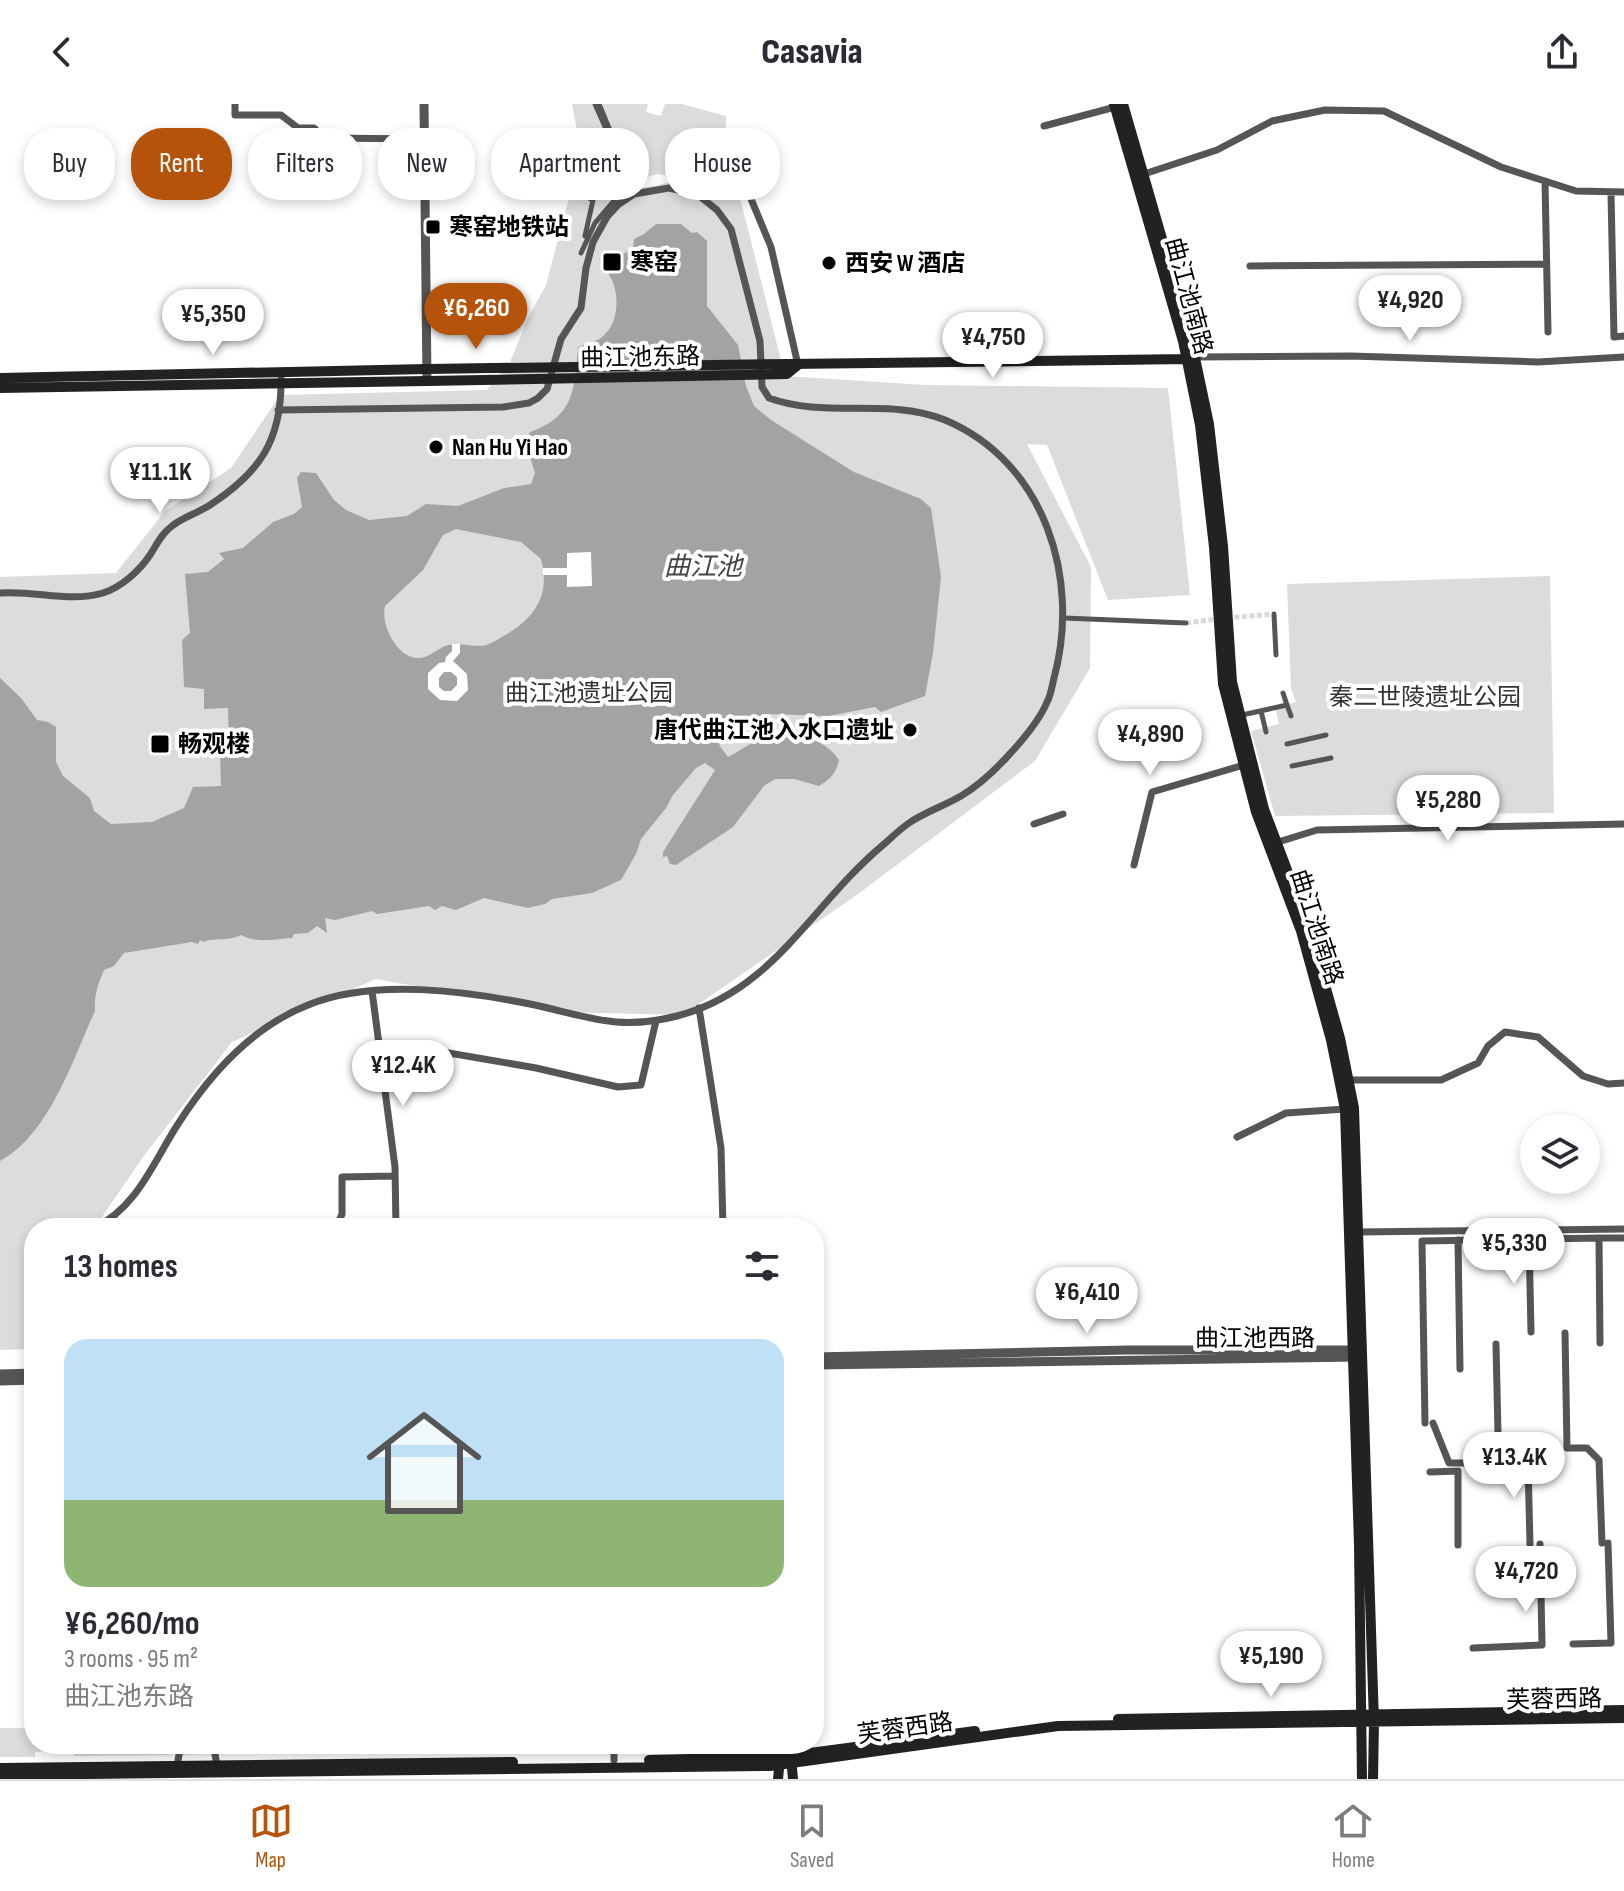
<!DOCTYPE html>
<meta charset="utf-8">
<style>
body{margin:0;font-family:"Sofia Sans Condensed","Noto Sans SC",sans-serif;background:#f2f2f3;color:#2b2b33;height:100vh;display:flex;flex-direction:column;font-size:30px;white-space:nowrap}
*{box-sizing:border-box;margin:0}
p{font-size:26px;color:#7c7c81}
.icon{flex:none;width:44px;height:44px;fill:none;stroke:currentColor;stroke-width:2;stroke-linecap:round;stroke-linejoin:round}
.map{position:relative;flex:1;overflow:hidden}
.side{position:absolute;left:24px;top:1114px;width:800px;height:536px;display:flex;flex-direction:column;background:#fff;border-radius:32px;box-shadow:0 4px 12px #0003}
.side>*{flex:none}
.guide{position:absolute;left:24px;top:24px;width:800px;height:72px;display:flex;gap:16px}
.tools{position:absolute;left:1520px;top:1010px;display:grid;gap:16px}
.tools a{display:grid;place-items:center;width:80px;height:80px;border-radius:50%;background:#fff;box-shadow:0 4px 12px #0003;font-size:40px}
.price{position:absolute;translate:-50% -68px;padding:0 18px;border-radius:28px;background:#fff;color:#222;font-size:26px;line-height:52px;filter:drop-shadow(0 2px 4px #0008)}
.price::after{content:'';position:absolute;left:50%;top:48px;width:24px;height:18px;margin-left:-12px;background:inherit;clip-path:polygon(0 0,100% 0,50% 100%)}
.price.on{background:#b45309;color:#fff}
ul{padding:0;list-style:none}
li{display:grid;align-content:center;gap:16px;height:424px;padding:0 40px}
li+li{border-top:2px solid #e1e1e2}
li span{display:grid;place-items:center;height:248px;border-radius:24px;color:#555}
li>.icon{margin-inline-start:auto}
span .icon{width:144px;height:144px;fill:#fffc;stroke-width:1}
li b{font-size:34px}
h2{display:flex;justify-content:space-between;align-items:center;height:96px;padding:0 40px;font-size:34px}
.chip{padding:0 28px;border-radius:32px;background:#fff;box-shadow:0 4px 12px #0003;font-size:28px;line-height:72px}
.chip.on{background:#b45309;color:#fff}
header{display:flex;justify-content:space-between;align-items:center;height:104px;padding:0 40px;background:#fff;font-size:36px;font-weight:800}
.menu{display:flex;justify-content:space-around;align-items:center;height:112px;border-top:2px solid #e1e1e2;background:#fff;font-size:22px;color:#7c7c81}
.menu a{display:grid;justify-items:center;gap:4px}
.menu .on{color:#b45309}
.map>svg:first-child{display:block}
.green{fill:#dcdcdc;fill-rule:evenodd}
.water{fill:#a3a3a3;fill-rule:evenodd}
.pier{fill:#fff;fill-rule:evenodd}
.lines{fill:none;stroke-linecap:round;stroke-linejoin:round}
.pedestrian-tunnel{stroke:#d9d9d9;stroke-width:5;stroke-dasharray:5 2.5;stroke-linecap:butt}
.pedestrian{stroke:#555;stroke-width:5}
.minor{stroke:#555;stroke-width:7}
.tertiary{stroke:#555;stroke-width:9}
.secondary{stroke:#222;stroke-width:10}
.secondary-bridge{stroke:#222;stroke-width:10}
.poi-dot{fill:#000;stroke:#fff;stroke-width:3}
.labels{text-anchor:middle;stroke-width:8;stroke-linejoin:round;paint-order:stroke}
.poi-label{font-size:24px;font-weight:bold;fill:#000;stroke:#fff;text-anchor:start}
.street-label{font-size:24px;fill:#000;stroke:#fff}
.park-label{font-size:24px;fill:#333;stroke:#fff}
.water-label{font-size:26px;font-style:italic;fill:#444;stroke:#fff}
</style>
<header><svg class="icon" aria-label="back" viewBox="0 0 24 24"><path d="M15 5l-7 7 7 7"/></svg>Casavia<svg class="icon" aria-label="share" viewBox="0 0 24 24"><path d="M12 15V3M7 8l5-5 5 5M5 13v7h14v-7"/></svg></header>
<div class="map">
<svg width="1624" height="1675" viewBox="0 0 1624 1675">
<rect width="100%" height="100%" fill="#fff"/>
<path class="green" d="M 572,0 L 648,0 L 646,8 L 661,12 L 665,0 L 682,0 L 726,12 L 726,73 L 735,74 L 785,272 L 925,281 L 1168,284 L 1190,491 L 1108,496 L 1047,341 L 1027,340 L 1091,463 L 1090,564 L 1035,657 L 858,790 L 683,911 L 559,908 L 376,875 L 232,938 L 143,1053 L 100,1116 L 72,1124 L 34,1124 L 33,1245 L 0,1246 L 0,473 L 116,469 L 165,407 L 231,364 L 280,291 L 487,286 L 510,258 L 529,212 L 546,181 L 581,48 ZM 657,70 L 691,74 L 613,90 L 624,80 Z
M 1550,472 L 1554,709 L 1275,712 L 1251,627 L 1279,620 L 1275,603 L 1296,598 L 1291,584 L 1287,480 Z
M 0,1624 L 34,1624 L 34,1640 L 45,1640 L 45,1647 L 35,1648 L 35,1653 L 0,1653 Z
M 64,1640 L 172,1640 L 170,1651 L 74,1652 L 74,1647 L 64,1647 Z
M 186,1640 L 208,1640 L 213,1650 L 181,1651 Z
M 222,1640 L 376,1640 L 376,1648 L 224,1650 Z
M 385,1640 L 610,1640 L 610,1645 L 385,1648 Z
M 617,1640 L 754,1640 L 750,1644 L 617,1645 Z"/>
<path class="water" d="M 656,120 L 681,120 L 692,129 L 697,128 L 707,137 L 707,202 L 738,241 L 746,282 L 754,302 L 771,316 L 854,368 L 921,395 L 931,404 L 941,473 L 933,549 L 925,592 L 881,608 L 875,603 L 828,612 L 766,610 L 744,620 L 719,641 L 728,653 C 738,648 747,641 757,637 C 783,625 823,631 839,656 C 836,670 830,675 819,682 L 794,675 L 775,675 L 764,682 L 733,723 L 676,761 L 670,760 L 667,752 L 663,753 L 663,748 L 715,666 L 705,659 L 696,664 L 673,691 L 666,704 L 641,735 L 636,750 L 621,776 L 592,789 L 552,795 L 545,800 L 528,804 L 484,794 L 456,806 L 442,802 L 435,806 L 429,802 L 377,810 L 372,807 L 335,816 L 325,814 L 327,829 L 317,822 L 308,829 L 294,830 L 292,834 C 274,835 258,840 241,831 C 228,838 215,833 203,838 L 200,836 L 198,840 L 192,838 L 124,849 L 114,862 L 104,866 C 98,880 94,891 95,907 C 73,955 49,1031 0,1057 L 0,574 L 21,594 L 37,616 L 48,618 L 56,623 L 56,658 L 63,672 L 90,694 L 94,707 L 111,720 L 152,718 L 184,704 L 193,683 L 221,682 L 220,648 L 229,648 L 228,604 L 204,605 L 204,585 L 184,583 L 182,536 L 190,529 L 185,470 L 208,468 L 224,455 L 219,449 L 243,444 L 273,418 L 294,410 L 302,403 L 297,374 L 301,368 L 316,369 L 334,396 L 346,406 L 369,416 L 407,412 L 426,400 L 458,402 L 504,384 L 531,380 L 535,369 L 526,340 L 530,328 C 575,312 574,286 578,243 C 585,240 596,238 602,233 C 620,219 620,187 609,171 C 612,157 621,151 633,144 L 634,135 L 644,130 ZM 456,425 L 521,438 L 541,455 C 553,501 525,522 487,541 C 474,544 461,538 449,541 C 438,543 431,553 420,554 C 398,556 380,521 385,502 L 423,466 L 443,431 Z"/>
<path class="pier" d="M 591,448 L 592,482 L 567,483 L 567,471 L 543,471 L 543,464 L 567,464 L 567,449 Z
M 452,540 L 460,540 L 460,549 L 453,557 L 467,570 L 468,586 L 457,597 L 440,596 L 428,585 L 428,569 L 439,559 L 445,558 L 446,553 L 452,547 ZM 444,568 L 451,568 L 457,573 L 457,581 L 451,587 L 444,587 L 439,583 L 439,574 Z"/>
<g class="lines">
<path class="pedestrian-tunnel" d="M 1227,514 L 1274,510
M 1186,519 L 1217,515"/>
<path class="pedestrian" d="M 585,132 L 593,96 L 589,94 L 593,73 L 604,59 L 609,43 L 610,34 L 595,0
M 581,149 L 595,119 L 620,90 L 612,82 L 613,68 L 618,56 L 614,36 L 599,0
M 1274,510 L 1276,551
M 1064,514 L 1186,519
M 1287,601 L 1291,612
M 1261,607 L 1266,628
M 1242,611 L 1287,601 L 1283,589
M 1287,640 L 1326,631
M 1292,662 L 1331,654"/>
<path class="minor" d="M 235,0 L 235,11 L 281,11 L 298,24 L 314,24 L 324,34 L 424,35
M 1044,22 L 1115,3
M 736,59 L 771,143 L 798,261
M 1141,71 L 1217,46 L 1272,17 L 1325,6 L 1384,7 L 1501,63 L 1576,87 L 1624,88
M 1545,77 L 1548,228
M 1611,89 L 1614,233 L 1624,232
M 1250,162 L 1545,160
M 1196,253 L 1351,252 L 1538,258 L 1624,253
M 0,489 C 35,486 69,499 103,489 C 122,483 140,466 150,451 C 157,440 162,429 172,422 C 183,413 198,409 210,401 C 259,369 282,337 281,275
M 1034,720 L 1063,710
M 1275,739 L 1317,726 L 1624,720
M 1134,761 L 1152,688 L 1244,661
M 372,887 L 395,1063 L 396,1124
M 699,904 L 721,1044 L 723,1124
M 381,957 L 420,944 L 536,964 L 618,983 L 641,981 L 656,917
M 1348,976 L 1441,976 L 1478,959 L 1488,942 L 1505,928 L 1538,933 L 1583,972 L 1608,980 L 1624,979
M 1237,1033 L 1286,1009 L 1345,1005
M 94,1124 C 137,1104 154,1057 178,1020 C 210,970 252,923 308,901 C 374,874 466,887 535,901 C 589,913 619,927 677,912 C 774,887 811,801 883,741 C 891,734 899,726 909,719 C 925,708 944,702 961,692 C 978,682 994,667 1007,653 C 1021,638 1039,618 1047,598 C 1051,591 1052,582 1054,574 C 1081,475 1045,358 945,316 C 888,293 826,315 769,294 L 762,283 L 760,237 L 731,125 L 717,106 L 697,90 L 669,84 L 634,90 L 619,100 L 607,113 L 593,138 L 586,164 L 581,204 L 561,235 L 547,285 L 538,294 L 529,299 L 503,303 L 278,306
M 336,1124 L 342,1110 L 342,1073 L 395,1072
M 1359,1128 L 1624,1125
M 1599,1134 L 1624,1134
M 1529,1135 L 1531,1228
M 1458,1136 L 1460,1265
M 34,1156 L 34,1253
M 1565,1229 L 1567,1344 L 1587,1344 L 1599,1356 L 1602,1439
M 1425,1319 L 1422,1137 L 1599,1134 L 1600,1239
M 1433,1319 L 1449,1359 L 1491,1359 L 1498,1330 L 1496,1240
M 1491,1359 L 1528,1359 L 1530,1440
M 1430,1368 L 1458,1367 L 1458,1441
M 1573,1540 L 1611,1539 L 1608,1439
M 1473,1544 L 1542,1541 L 1540,1440
M 213,1640 L 217,1661
M 614,1640 L 614,1656
M 770,1640 L 770,1658
M 799,1640 L 800,1655
M 177,1662 L 181,1640"/>
<path class="tertiary" d="M 424,0 L 427,277
M 814,1253 L 1128,1246 L 1357,1246
M 814,1261 L 1359,1253
M 0,1270 L 34,1269
M 0,1277 L 34,1276
M 790,1640 L 790,1650"/>
<path class="secondary" d="M 1114,0 L 1183,237 L 1200,321 L 1214,443 L 1223,580 L 1256,708 L 1301,827 L 1331,936 L 1345,1005 L 1359,1441 L 1362,1675
M 1123,0 L 1191,235 L 1209,320 L 1223,442 L 1232,578 L 1264,705 L 1309,824 L 1340,934 L 1354,1004 L 1374,1618 L 1373,1675
M 790,260 L 1189,255
M 0,274 L 427,265
M 0,284 L 427,277
M 1118,1615 L 1624,1606
M 791,1653 L 793,1675
M 649,1656 L 780,1653 L 975,1627
M 0,1664 L 513,1658
M 0,1671 L 770,1662 L 1058,1622 L 1624,1614
M 778,1675 L 780,1655"/>
<path class="secondary-bridge" d="M 427,265 L 788,260
M 427,277 L 787,270 L 798,261"/>
</g>
<g class="poi-dot">
<rect x="425" y="115" width="16" height="16" rx="4"/>
<rect x="602" y="148" width="20" height="20" rx="4"/>
<circle cx="829" cy="159" r="8"/>
<circle cx="436" cy="343" r="8"/>
<circle cx="910" cy="626" r="8"/>
<rect x="150" y="630" width="20" height="20" rx="4"/>
</g>
<g class="labels">
<g class="poi-label">
<text x="449" y="131">寒窑地铁站</text>
<text x="630" y="166">寒窑</text>
<text x="845" y="167">西安 W 酒店</text>
<text x="452" y="351">Nan Hu Yi Hao</text>
<text x="894" y="634" text-anchor="end">唐代曲江池入水口遗址</text>
<text x="178" y="648">畅观楼</text>
</g>
<g class="street-label">
<text transform="translate(1189 192) rotate(75)" y="8">曲江池南路</text>
<text transform="translate(640 253) rotate(-1)" y="8">曲江池东路</text>
<text transform="translate(1317 823) rotate(72)" y="8">曲江池南路</text>
<text x="1255" y="1242">曲江池西路</text>
<text transform="translate(1554 1595) rotate(-1)" y="8">芙蓉西路</text>
<text transform="translate(905 1624) rotate(-8)" y="8">芙蓉西路</text>
</g>
<g class="park-label">
<text x="589" y="597">曲江池遗址公园</text>
<text x="1425" y="601">秦二世陵遗址公园</text>
</g>
<g class="water-label">
<text x="703" y="471">曲江池</text>
</g>
</g>
</svg>
<div class="tools">
<a><svg class="icon" aria-label="layers" viewBox="0 0 24 24"><path d="M12 4l9 5-9 5-9-5zM3 14l9 5 9-5"/></svg></a>
</div>
<b class="price" style="left:1410px;top:239px">¥4,920</b>
<b class="price on" style="left:476px;top:247px">¥6,260</b>
<b class="price" style="left:213px;top:253px">¥5,350</b>
<b class="price" style="left:993px;top:276px">¥4,750</b>
<b class="price" style="left:160px;top:411px">¥11.1K</b>
<b class="price" style="left:1150px;top:673px">¥4,890</b>
<b class="price" style="left:1448px;top:739px">¥5,280</b>
<b class="price" style="left:403px;top:1004px">¥12.4K</b>
<b class="price" style="left:1514px;top:1182px">¥5,330</b>
<b class="price" style="left:1087px;top:1231px">¥6,410</b>
<b class="price" style="left:1514px;top:1396px">¥13.4K</b>
<b class="price" style="left:1526px;top:1510px">¥4,720</b>
<b class="price" style="left:1271px;top:1595px">¥5,190</b>
<div class="guide">
<a class="chip">Buy</a>
<a class="chip on">Rent</a>
<a class="chip">Filters</a>
<a class="chip">New</a>
<a class="chip">Apartment</a>
<a class="chip">House</a>
</div>
<section class="side">
<h2>13 homes<svg class="icon" aria-label="filters" viewBox="0 0 24 24"><path d="M4 7h16M4 17h16"/><circle cx="9" cy="7" r="2"/><circle cx="15" cy="17" r="2"/></svg></h2>
<ul>
<li><span style="background:linear-gradient(#bfe0f5 65%,#8fb573 0)"><svg class="icon" aria-label="home" viewBox="0 0 24 24"><path d="M3 11l9-7 9 7M6 9v11h12V9"/></svg></span><div><b>¥6,260/mo</b><p>3 rooms · 95 m²</p><p>曲江池东路</p></div></li>
</ul>
</section>
</div>
<nav class="menu">
<a class="on"><svg class="icon" aria-label="map" viewBox="0 0 24 24"><path d="M3 6l6-2 6 2 6-2v14l-6 2-6-2-6 2zM9 4v14M15 6v14"/></svg>Map</a>
<a><svg class="icon" aria-label="saved" viewBox="0 0 24 24"><path d="M7 4h10v16l-5-4-5 4z"/></svg>Saved</a>
<a><svg class="icon" aria-label="home" viewBox="0 0 24 24"><path d="M3 11l9-7 9 7M6 9v11h12V9"/></svg>Home</a>
</nav>
